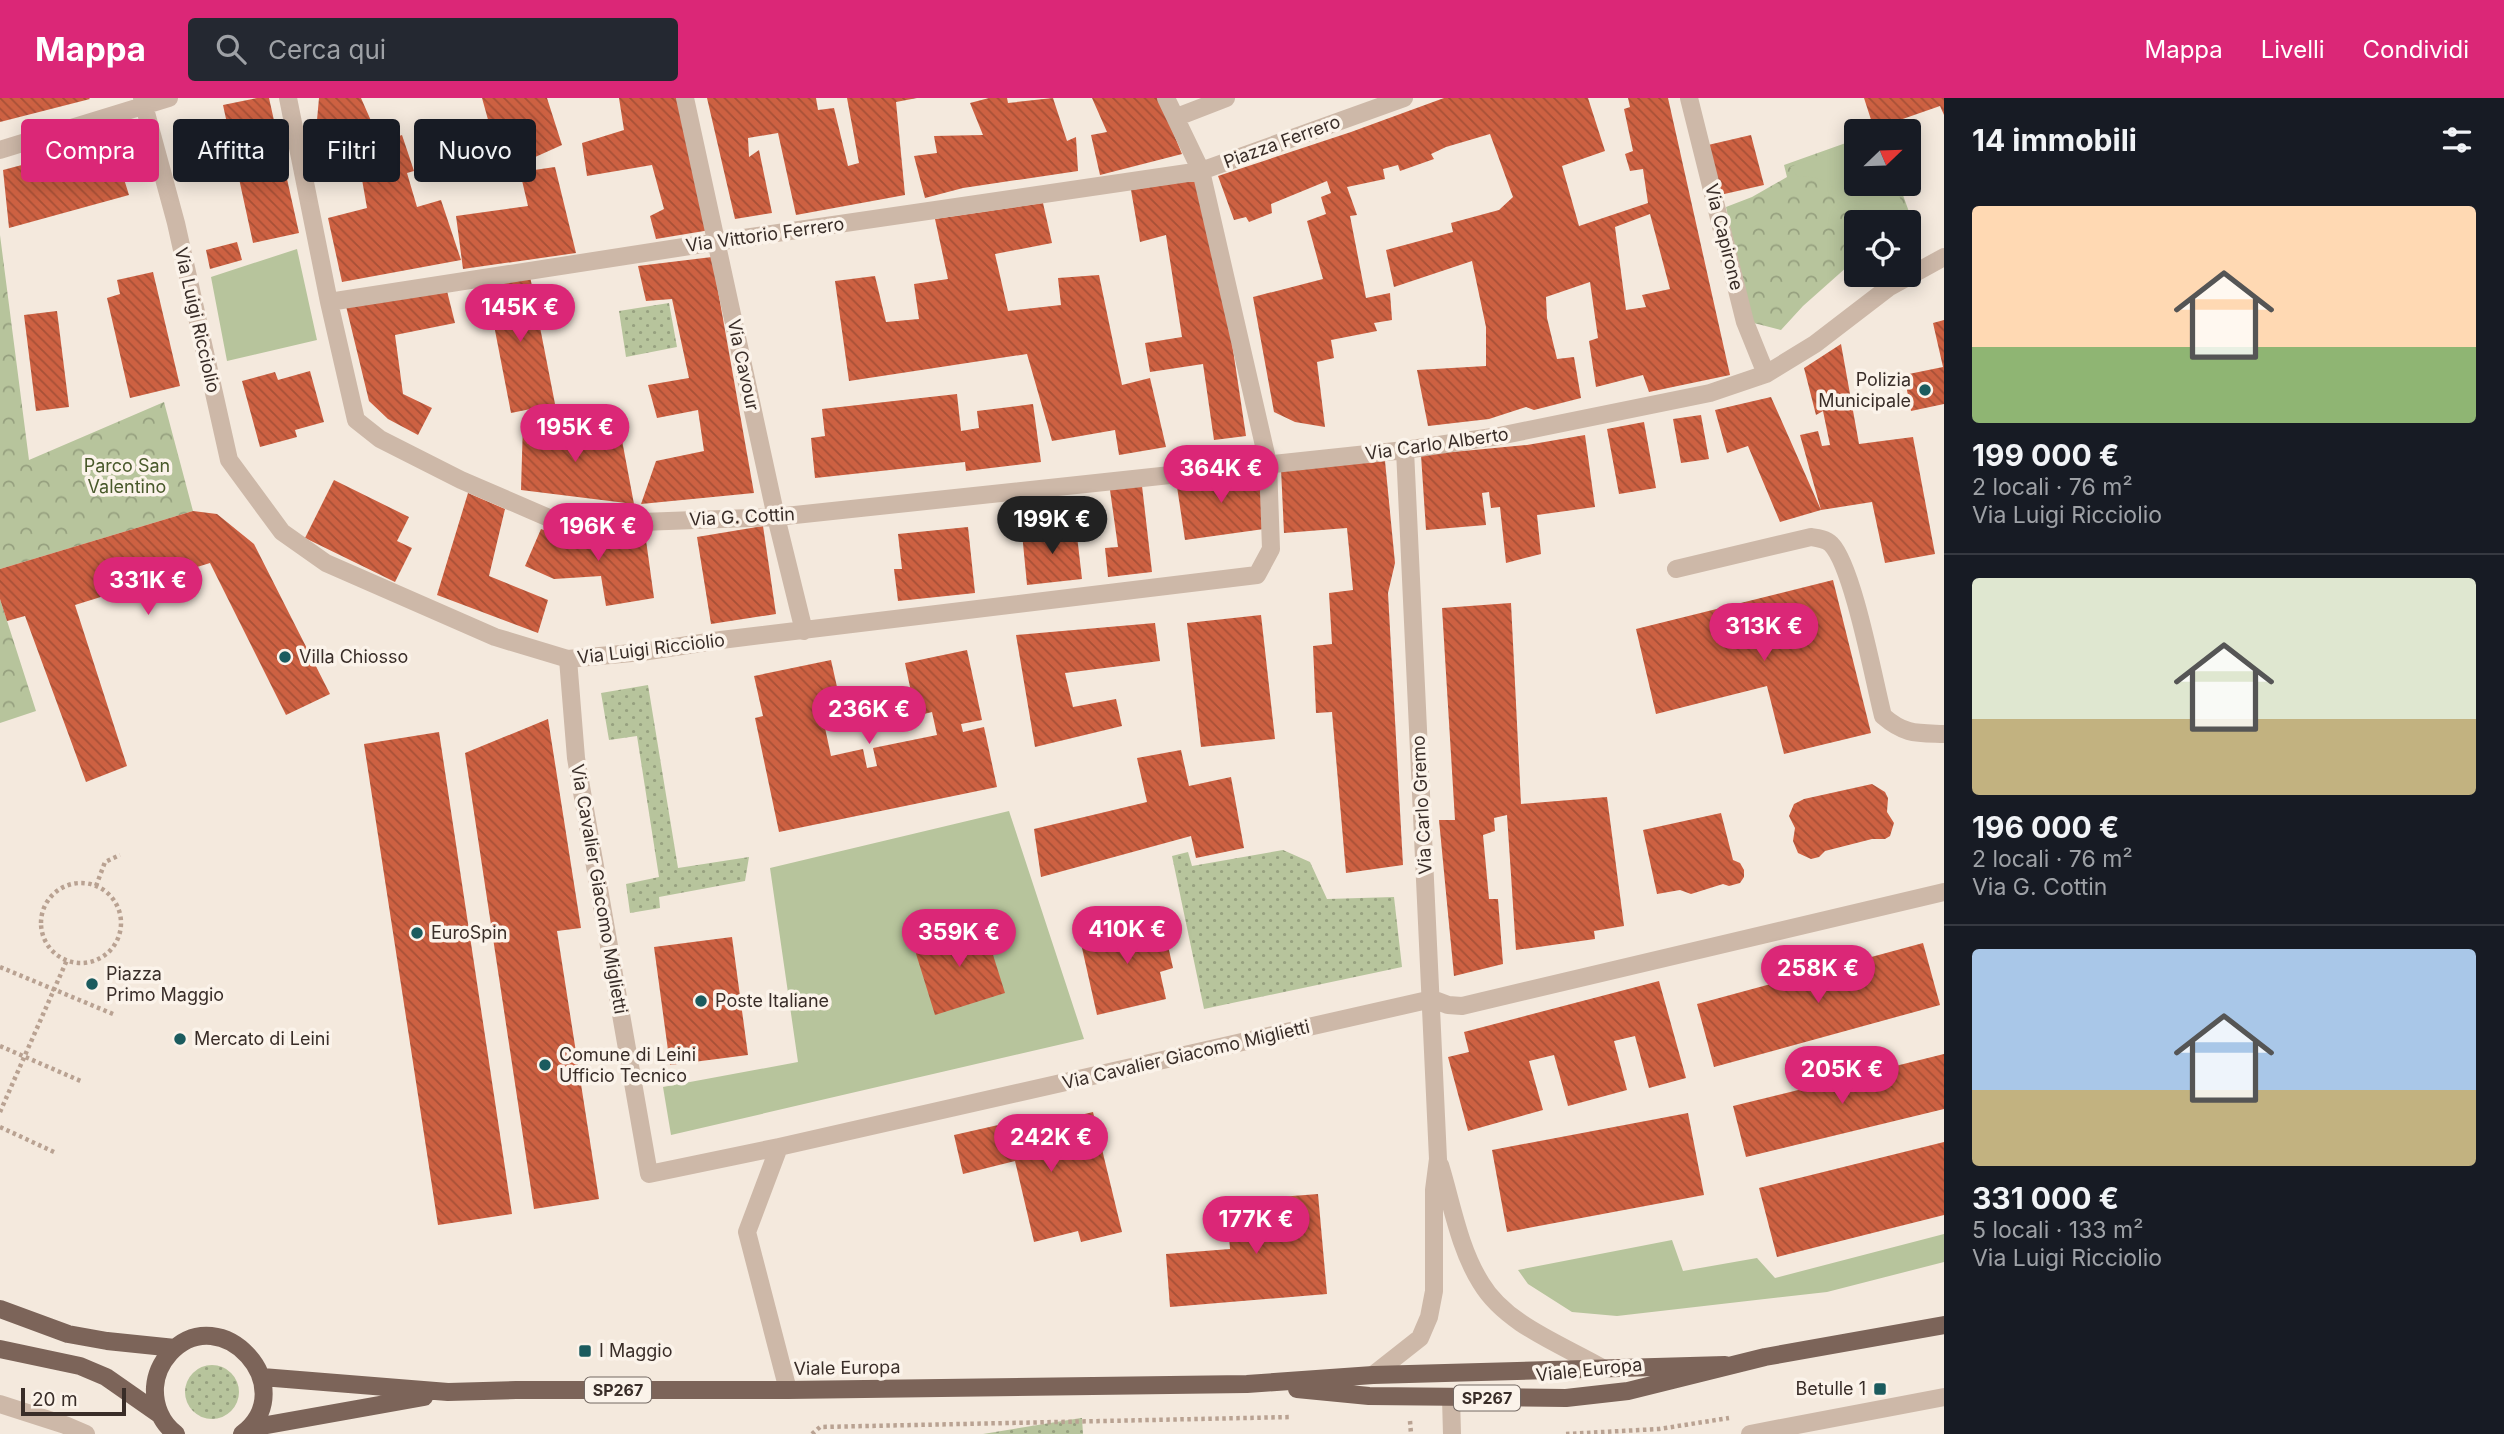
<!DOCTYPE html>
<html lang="it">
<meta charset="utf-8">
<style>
body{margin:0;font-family:Inter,sans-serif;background:#242831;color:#f1f3f6;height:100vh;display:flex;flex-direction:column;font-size:26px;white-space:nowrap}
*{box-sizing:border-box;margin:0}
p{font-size:23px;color:#9ea1a6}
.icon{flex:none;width:38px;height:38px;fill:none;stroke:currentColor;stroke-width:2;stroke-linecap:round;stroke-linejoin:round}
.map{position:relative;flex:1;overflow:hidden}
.panel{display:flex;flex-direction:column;background:#171b24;width:560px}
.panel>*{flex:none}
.hud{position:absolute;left:21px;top:21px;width:665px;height:63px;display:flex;gap:14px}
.needle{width:46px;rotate:67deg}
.tools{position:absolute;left:1844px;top:21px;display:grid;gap:14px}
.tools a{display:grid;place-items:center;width:77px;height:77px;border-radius:7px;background:#171b24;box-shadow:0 4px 18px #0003;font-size:35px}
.scale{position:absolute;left:21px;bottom:18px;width:105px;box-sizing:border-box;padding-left:7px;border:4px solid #392d28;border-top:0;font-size:19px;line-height:24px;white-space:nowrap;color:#392d28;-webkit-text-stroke:5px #fbf3ea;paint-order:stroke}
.price{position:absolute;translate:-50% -60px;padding:0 16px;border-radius:24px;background:#db2777;color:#fff;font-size:23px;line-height:46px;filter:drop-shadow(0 2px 4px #0008)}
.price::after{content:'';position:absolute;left:50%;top:42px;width:21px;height:16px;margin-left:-10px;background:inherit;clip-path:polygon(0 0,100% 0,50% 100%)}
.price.on{background:#222;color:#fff}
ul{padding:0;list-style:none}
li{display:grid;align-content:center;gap:14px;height:371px;padding:0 28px}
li+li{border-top:2px solid #363941}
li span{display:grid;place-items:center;height:217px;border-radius:7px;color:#555}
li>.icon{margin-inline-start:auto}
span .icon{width:126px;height:126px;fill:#fffc;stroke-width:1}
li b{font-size:30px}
h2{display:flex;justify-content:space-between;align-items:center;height:84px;padding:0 28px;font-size:30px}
.pill{padding:0 24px;border-radius:7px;background:#171b24;box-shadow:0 4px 18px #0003;font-size:24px;line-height:63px}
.pill.on{background:#db2777;color:#fff}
header{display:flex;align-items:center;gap:42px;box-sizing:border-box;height:98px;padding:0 35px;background:#db2777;color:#fff}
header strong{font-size:33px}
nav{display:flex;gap:38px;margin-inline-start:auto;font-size:24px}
.search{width:490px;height:63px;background:#242831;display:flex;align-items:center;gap:18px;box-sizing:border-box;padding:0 24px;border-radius:7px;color:#9ea1a6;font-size:26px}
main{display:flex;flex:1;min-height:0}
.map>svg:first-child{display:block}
.grass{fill:url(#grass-dots)}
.forest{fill:url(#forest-crowns)}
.garden{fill:#b7c49c}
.building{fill:url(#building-back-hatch);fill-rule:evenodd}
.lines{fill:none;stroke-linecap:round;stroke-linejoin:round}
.path{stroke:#b9a292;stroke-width:4.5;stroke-dasharray:3.5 3.5;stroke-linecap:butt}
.service{stroke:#cdb8a8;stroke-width:18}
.minor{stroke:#cdb8a8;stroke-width:18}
.primary{stroke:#7c6459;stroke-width:18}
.poi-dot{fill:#1b5b5e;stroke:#fbf3ea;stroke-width:2.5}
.labels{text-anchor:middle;stroke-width:7;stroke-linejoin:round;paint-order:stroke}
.shield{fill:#fbf3ea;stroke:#736862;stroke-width:2}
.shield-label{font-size:16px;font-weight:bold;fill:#392d28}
.street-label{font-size:18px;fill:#392d28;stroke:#fbf3ea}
.poi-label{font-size:18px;fill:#392d28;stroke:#fbf3ea;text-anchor:start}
.park-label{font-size:18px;fill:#49592b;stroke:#fbf3ea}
</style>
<header>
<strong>Mappa</strong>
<div class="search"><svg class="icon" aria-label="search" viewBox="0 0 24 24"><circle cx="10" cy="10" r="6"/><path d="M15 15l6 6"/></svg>Cerca qui</div>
<nav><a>Mappa</a><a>Livelli</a><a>Condividi</a></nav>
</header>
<main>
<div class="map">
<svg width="1944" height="1336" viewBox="0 0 1944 1336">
<defs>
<pattern id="grass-dots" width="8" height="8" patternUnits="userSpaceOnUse" patternTransform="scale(1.75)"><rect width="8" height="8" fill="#b7c49c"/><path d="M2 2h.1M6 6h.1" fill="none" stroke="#96a07f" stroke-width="1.8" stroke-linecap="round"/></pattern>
<pattern id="forest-crowns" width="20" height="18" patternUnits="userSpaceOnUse" patternTransform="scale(1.75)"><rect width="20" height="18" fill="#b7c49c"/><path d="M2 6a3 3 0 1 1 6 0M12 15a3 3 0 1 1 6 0" fill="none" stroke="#96a07f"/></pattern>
<pattern id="building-back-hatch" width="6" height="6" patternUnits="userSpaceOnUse" patternTransform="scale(1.75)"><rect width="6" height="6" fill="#cd6142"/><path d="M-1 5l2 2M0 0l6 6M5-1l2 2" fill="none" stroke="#a75037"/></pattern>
</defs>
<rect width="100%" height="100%" fill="#f4e9dd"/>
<path class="grass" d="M 669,205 L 677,249 L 626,259 L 619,213 Z
M 648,587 L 678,770 L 749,759 L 745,783 L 659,799 L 660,810 L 630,815 L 626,786 L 659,779 L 637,638 L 609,642 L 601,595 Z
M 1283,752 L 1310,764 L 1327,801 L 1394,799 L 1402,869 L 1204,911 L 1172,758 L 1188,754 L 1192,768 Z
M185 1294a27 27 0 1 1 54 0a27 27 0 1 1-54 0Z
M 1082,1320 L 1083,1336 L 983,1336 L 1081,1320 Z"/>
<path class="forest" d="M 1857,41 L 1857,86 L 1899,86 L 1917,136 L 1909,137 L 1909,124 L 1857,124 L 1857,160 L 1803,208 L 1781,232 L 1750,224 L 1726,109 L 1752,99 L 1787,79 L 1784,67 Z
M 0,137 L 29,362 L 164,304 L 193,413 L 0,471 Z
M 0,501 L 36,613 L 0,625 Z"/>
<path class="garden" d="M 1857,44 L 1857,86 L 1895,86 L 1901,103 L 1872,115 L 1846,109 C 1829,82 1829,80 1797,78 L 1790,69 Z
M 297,151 L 317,242 L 227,263 L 211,179 Z
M 1009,713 L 1084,941 L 671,1037 L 663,989 L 798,964 L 770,770 Z
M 1944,1136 L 1944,1164 L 1827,1194 L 1617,1218 L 1572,1214 L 1528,1186 L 1518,1172 L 1672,1142 L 1683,1173 L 1757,1160 L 1775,1180 Z"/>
<path class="building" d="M 0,0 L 89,0 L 90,1 L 0,24 Z
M 257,0 L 269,0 L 299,135 L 253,145 L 223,7 Z
M 319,0 L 361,0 L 379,41 L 320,54 L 317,22 Z
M 482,0 L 547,0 L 562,47 L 533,60 L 528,46 L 497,54 Z
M 619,0 L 681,0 L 710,132 L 656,141 L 650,118 L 664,111 L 652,67 L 587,78 L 582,45 L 624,32 Z
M 707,0 L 816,0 L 818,12 L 834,10 L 848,68 L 859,65 L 847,0 L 917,0 L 896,4 L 905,97 L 796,117 L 778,35 L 748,40 L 749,59 L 759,52 L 772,115 L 735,121 Z
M 989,0 L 1007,0 L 1008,5 L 1053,0 L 1067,43 L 1076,39 L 1078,73 L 963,90 L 925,100 L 914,58 L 937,55 L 934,38 L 983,37 L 970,5 Z
M 1092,0 L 1159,0 L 1182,56 L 1100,77 L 1091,37 L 1107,34 Z
M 1444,0 L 1588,0 L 1605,53 L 1562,68 L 1579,128 L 1648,105 L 1643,71 L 1630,73 L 1625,56 L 1633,53 L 1624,11 L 1630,9 L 1628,0 L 1668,0 L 1730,277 L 1649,294 L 1643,277 L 1596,289 L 1589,243 L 1598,240 L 1590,184 L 1546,199 L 1547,220 L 1557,261 L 1574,259 L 1581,300 L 1534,312 L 1526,309 L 1489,321 L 1428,328 L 1417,272 L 1486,268 L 1486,229 L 1472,163 L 1394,189 L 1386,152 L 1453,134 L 1451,125 L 1499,112 L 1513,99 L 1490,36 L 1446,49 L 1431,56 L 1434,61 L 1400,73 L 1398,67 L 1383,71 L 1385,81 L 1347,89 L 1357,117 L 1350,118 L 1366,200 L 1390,195 L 1392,222 L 1374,225 L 1377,233 L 1331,242 L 1334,260 L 1317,264 L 1325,329 L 1295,324 L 1274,314 L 1253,199 L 1323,181 L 1307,123 L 1326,116 L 1321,99 L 1331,95 L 1327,83 L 1271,106 L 1272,115 L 1249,124 L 1246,119 L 1234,122 L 1218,78 L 1351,34 ZM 1650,116 L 1670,191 L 1642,197 L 1646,209 L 1626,212 L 1615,129 Z
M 1864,0 L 1944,0 L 1944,17 L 1940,8 L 1874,31 Z
M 402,37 L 414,73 L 407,75 L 417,109 L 441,102 L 461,162 L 342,184 L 328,120 L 367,110 L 357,53 Z
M 1751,37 L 1764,87 L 1720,97 L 1708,47 Z
M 112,43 L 129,97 L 9,130 L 3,72 Z
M 555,69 L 576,155 L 463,171 L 456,118 L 528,108 L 520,74 Z
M 1196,82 L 1230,232 L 1246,338 L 1214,342 L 1203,266 L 1150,274 L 1145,245 L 1182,239 L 1166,137 L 1140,144 L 1131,92 Z
M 1043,105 L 1052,145 L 995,156 L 1008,213 L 1061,207 L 1058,180 L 1099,177 L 1122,287 L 1150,280 L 1166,349 L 1119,357 L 1115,332 L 1052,343 L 1027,256 L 849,283 L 835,183 L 875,178 L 886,224 L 919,221 L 914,186 L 948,181 L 935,121 Z
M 237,144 L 242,162 L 210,171 L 206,152 Z
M 712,159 L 754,395 L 641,406 L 656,363 L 704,353 L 698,312 L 657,320 L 648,287 L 689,280 L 672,201 L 646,203 L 638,168 Z
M 153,174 L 180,288 L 130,300 L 107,200 L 120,196 L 117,182 Z
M 530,178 L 555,306 L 511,315 L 486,186 Z
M 446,189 L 455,225 L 395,237 L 403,296 L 432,310 L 418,337 L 388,321 L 369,303 L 345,204 Z
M 57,213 L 69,309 L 36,313 L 24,217 Z
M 1944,222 L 1944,306 L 1911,313 L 1904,277 L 1943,269 L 1933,225 Z
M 1841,246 L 1859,346 L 1913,339 L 1935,456 L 1885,465 L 1872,404 L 1821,412 L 1780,424 L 1748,348 L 1727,355 L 1715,312 L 1771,299 L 1821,412 L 1800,337 L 1818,333 L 1822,348 L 1830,347 L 1823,313 L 1816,317 L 1804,270 Z
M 310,273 L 324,324 L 295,332 L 297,339 L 260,349 L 242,283 L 275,274 L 278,282 Z
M 957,296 L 961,333 L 979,330 L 977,313 L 1033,306 L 1041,364 L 966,373 L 965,364 L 815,380 L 811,340 L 825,338 L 822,311 Z
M 1701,317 L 1709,361 L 1681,365 L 1673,321 Z
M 523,324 L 621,337 L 634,406 L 521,392 Z
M 1644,324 L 1656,390 L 1619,396 L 1607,331 Z
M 1585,337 L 1595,409 L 1537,417 L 1541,456 L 1506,465 L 1500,409 L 1491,410 L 1489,394 L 1482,395 L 1486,427 L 1426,432 L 1421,357 L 1527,347 Z
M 1385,363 L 1395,465 L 1388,495 L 1403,767 L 1346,775 L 1332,614 L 1316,615 L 1313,548 L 1332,546 L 1329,495 L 1353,492 L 1347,430 L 1284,435 L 1281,371 Z
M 1259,373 L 1264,431 L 1185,442 L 1176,382 Z
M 334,382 L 409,419 L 397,443 L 412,450 L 395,484 L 305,440 Z
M 1142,388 L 1152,474 L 1108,479 L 1105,450 L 1118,449 L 1110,392 Z
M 468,395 L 505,411 L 489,478 L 548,502 L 538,535 L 437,497 Z
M 193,413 L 217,416 L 254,446 L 330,596 L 286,617 L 210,465 L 75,507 L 127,668 L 86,684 L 25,518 L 7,523 L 0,501 L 0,471 Z
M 763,428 L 776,516 L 711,526 L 697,439 Z
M 968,429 L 975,495 L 898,503 L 894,471 L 902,471 L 898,436 Z
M 1076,429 L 1082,481 L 1027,487 L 1022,435 Z
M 541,431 L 566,441 L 645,435 L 654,500 L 606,508 L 601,478 L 554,481 L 525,468 Z
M 1833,482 L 1871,635 L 1784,656 L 1767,588 L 1656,616 L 1636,531 Z
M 1511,505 L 1521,706 L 1607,699 L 1624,828 L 1594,833 L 1595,841 L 1516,852 L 1507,717 L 1494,720 L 1495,733 L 1483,737 L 1489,801 L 1498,801 L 1503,866 L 1454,878 L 1439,722 L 1455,722 L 1442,510 Z
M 1261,517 L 1275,641 L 1201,649 L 1187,525 Z
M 1155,525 L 1160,563 L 1065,575 L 1073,609 L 1116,601 L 1122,628 L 1035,649 L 1016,537 Z
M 967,552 L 982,622 L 961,626 L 963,634 L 984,629 L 997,689 L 779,734 L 755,620 L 763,618 L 754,578 L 831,562 L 841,607 L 821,611 L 831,658 L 863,651 L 867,670 L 877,668 L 873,650 L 937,637 L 932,614 L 916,618 L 905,565 Z
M 548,621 L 581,830 L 557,833 L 599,1101 L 534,1111 L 465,655 Z
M 439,634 L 512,1116 L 438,1127 L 364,646 Z
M 1181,652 L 1189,688 L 1231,679 L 1244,750 L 1196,760 L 1191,738 L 1041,779 L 1034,731 L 1147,704 L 1137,660 Z
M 1872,686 L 1885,694 L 1888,700 L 1887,714 L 1894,725 L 1890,738 L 1885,741 L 1872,741 L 1825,753 L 1819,759 L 1811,761 L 1798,755 L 1793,743 L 1795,730 L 1789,718 L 1794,706 L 1804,701 Z
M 1721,715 L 1733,762 L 1740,765 L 1744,772 L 1744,779 L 1740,785 L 1729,788 L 1723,786 L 1691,796 L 1680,792 L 1657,796 L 1643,732 Z
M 1162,821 L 1173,870 L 1160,874 L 1166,901 L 1097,917 L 1080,841 Z
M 983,825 L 1005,895 L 935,917 L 913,846 Z
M 732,839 L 748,957 L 670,967 L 654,849 Z
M 1923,845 L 1940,907 L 1714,969 L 1697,906 Z
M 1659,883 L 1686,980 L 1649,990 L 1635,938 L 1614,943 L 1627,992 L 1568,1008 L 1554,957 L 1529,963 L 1543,1012 L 1468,1033 L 1448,959 L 1469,954 L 1464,934 Z
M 1944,956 L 1944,1011 L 1746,1059 L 1733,1008 Z
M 1093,1014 L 1122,1134 L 1081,1144 L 1078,1133 L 1034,1144 L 1015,1063 L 963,1076 L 954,1037 L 1016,1023 L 1018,1032 Z
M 1688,1015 L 1704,1097 L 1507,1134 L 1492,1052 Z
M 1944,1044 L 1944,1117 L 1777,1159 L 1759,1090 Z
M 1318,1096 L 1327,1196 L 1170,1209 L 1166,1156 L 1230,1151 L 1226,1103 Z"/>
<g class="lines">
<path class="path" d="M41 825a40 40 0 1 1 80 0a40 40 0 1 1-80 0Z
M 96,788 L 105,764 L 120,757
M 0,869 L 113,916
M 0,948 L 83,984
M 0,1014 L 67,862
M 0,1029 L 54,1054
M 1410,1323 L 1411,1336
M 812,1336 L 820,1329 L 1292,1319
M 1566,1336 L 1659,1331 L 1729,1320"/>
<path class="service" d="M 1750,1336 L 1944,1299"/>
<path class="minor" d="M 142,0 L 176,125 L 229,362 L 282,434 L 326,465 L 495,539 L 568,561 L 642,554 L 721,542 L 1257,477 L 1271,451 L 1268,365 L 1201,73 L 1166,0
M 288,0 L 329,204 L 356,322 L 380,341 L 461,382 L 549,420 L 641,424 L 776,419 L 1405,352 L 1499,338 L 1710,295 L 1766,276 L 1815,246 L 1888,190 L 1944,159
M 685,0 L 776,419 L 804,533
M 1689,0 L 1745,224 L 1766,276
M 1177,19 L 1226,0
M 0,52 L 169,0
M 329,204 L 716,144 L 1201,73 L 1404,0
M 1676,471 L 1811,439 C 1818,440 1826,441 1831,446 C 1853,468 1874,583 1883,618 C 1905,637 1917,635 1944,636
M 568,561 L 576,660 L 649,1076 L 779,1049 L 1432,901 L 1448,907 L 1462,908 L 1944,794
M 779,1049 L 747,1134 L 788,1292
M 1440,1067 C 1452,1106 1459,1150 1481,1185 C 1506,1227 1563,1247 1604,1271
M 1373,1277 L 1420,1240 L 1429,1219 L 1434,1193 L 1434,1092 L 1438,1061 L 1405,352
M 1451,1300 L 1452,1336
M 0,1306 L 65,1327 L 86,1336"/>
<path class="primary" d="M 0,1211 L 68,1236 L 107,1243 L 175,1250
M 0,1251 L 80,1268 L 106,1279 L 159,1316
M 262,1279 L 448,1294 L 516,1292 L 788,1292 L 1247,1286 L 1373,1277 L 1725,1267
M 1297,1291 L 1369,1298 L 1566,1300 L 1628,1293 L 1765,1259 L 1944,1227
M 250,1330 L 424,1299
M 176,1336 C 161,1325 154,1307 155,1289 C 156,1276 161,1265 170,1255 C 221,1200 303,1290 242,1336"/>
</g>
<g class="poi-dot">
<circle cx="1925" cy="292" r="7"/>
<circle cx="285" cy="559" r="7"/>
<circle cx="417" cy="835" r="7"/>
<circle cx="92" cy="886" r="7"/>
<circle cx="701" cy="903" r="7"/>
<circle cx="180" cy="941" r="7"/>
<circle cx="545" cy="967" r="7"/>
<rect x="578" y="1246" width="14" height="14" rx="3.5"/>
<rect x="1873" y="1284" width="14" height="14" rx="3.5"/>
</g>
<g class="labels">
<g class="shield">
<rect x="585" y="1279.5" width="66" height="25" rx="5"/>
<rect x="1454" y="1287.5" width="66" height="25" rx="5"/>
</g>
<g class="shield-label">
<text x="618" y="1298">SP267</text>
<text x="1487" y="1306">SP267</text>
</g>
<g class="street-label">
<text transform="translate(1282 44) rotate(-20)" y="6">Piazza Ferrero</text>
<text transform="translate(765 137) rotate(-8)" y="6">Via Vittorio Ferrero</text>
<text transform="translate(1724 139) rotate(76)" y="6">Via Capirone</text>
<text transform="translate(197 222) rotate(77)" y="6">Via Luigi Ricciolio</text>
<text transform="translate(743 267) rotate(78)" y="6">Via Cavour</text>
<text transform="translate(1437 346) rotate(-8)" y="6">Via Carlo Alberto</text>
<text transform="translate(742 419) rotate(-3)" y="6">Via G. Cottin</text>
<text transform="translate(651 551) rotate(-7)" y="6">Via Luigi Ricciolio</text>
<text transform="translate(1422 707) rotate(-93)" y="6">Via Carlo Gremo</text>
<text transform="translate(599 791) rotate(80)" y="6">Via Cavalier Giacomo Miglietti</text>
<text transform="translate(1186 957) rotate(-13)" y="6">Via Cavalier Giacomo Miglietti</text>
<text transform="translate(847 1270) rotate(-1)" y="6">Viale Europa</text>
<text transform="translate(1589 1272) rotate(-6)" y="6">Viale Europa</text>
</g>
<g class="poi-label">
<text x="1911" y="288" text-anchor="end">Polizia<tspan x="1911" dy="21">Municipale</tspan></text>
<text x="299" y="565">Villa Chiosso</text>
<text x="431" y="841">EuroSpin</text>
<text x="106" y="882">Piazza<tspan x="106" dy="21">Primo Maggio</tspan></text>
<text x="715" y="909">Poste Italiane</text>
<text x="194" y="947">Mercato di Leini</text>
<text x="559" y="963">Comune di Leini<tspan x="559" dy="21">Ufficio Tecnico</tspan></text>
<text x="599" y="1259">I Maggio</text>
<text x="1866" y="1297" text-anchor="end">Betulle 1</text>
</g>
<g class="park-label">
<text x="127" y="374">Parco San<tspan x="127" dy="21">Valentino</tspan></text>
</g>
</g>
</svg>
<div class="tools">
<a><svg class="needle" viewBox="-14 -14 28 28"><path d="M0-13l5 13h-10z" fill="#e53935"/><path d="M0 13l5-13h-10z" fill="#9ea1a6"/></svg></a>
<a><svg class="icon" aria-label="locate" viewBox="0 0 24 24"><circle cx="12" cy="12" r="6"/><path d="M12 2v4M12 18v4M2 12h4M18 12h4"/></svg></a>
</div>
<div class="scale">20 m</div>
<b class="price" style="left:520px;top:246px">145K €</b>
<b class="price" style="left:575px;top:366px">195K €</b>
<b class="price" style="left:1221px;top:407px">364K €</b>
<b class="price on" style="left:1052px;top:458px">199K €</b>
<b class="price" style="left:598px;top:465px">196K €</b>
<b class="price" style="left:148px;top:519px">331K €</b>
<b class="price" style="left:1764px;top:565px">313K €</b>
<b class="price" style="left:869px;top:648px">236K €</b>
<b class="price" style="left:1127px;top:868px">410K €</b>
<b class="price" style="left:959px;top:871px">359K €</b>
<b class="price" style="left:1818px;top:907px">258K €</b>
<b class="price" style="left:1842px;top:1008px">205K €</b>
<b class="price" style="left:1051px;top:1076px">242K €</b>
<b class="price" style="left:1256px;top:1158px">177K €</b>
<div class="hud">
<a class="pill on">Compra</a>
<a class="pill">Affitta</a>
<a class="pill">Filtri</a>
<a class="pill">Nuovo</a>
</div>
</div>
<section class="panel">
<h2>14 immobili<svg class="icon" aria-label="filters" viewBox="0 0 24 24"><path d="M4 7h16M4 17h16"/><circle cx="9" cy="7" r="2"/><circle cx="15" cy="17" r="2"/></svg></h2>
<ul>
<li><span style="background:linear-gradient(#ffd9b3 65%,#8fb573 0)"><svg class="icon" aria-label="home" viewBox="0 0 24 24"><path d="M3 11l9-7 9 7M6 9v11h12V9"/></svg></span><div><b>199 000 €</b><p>2 locali · 76 m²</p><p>Via Luigi Ricciolio</p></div></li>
<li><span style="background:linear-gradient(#dfe7d0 65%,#c2b280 0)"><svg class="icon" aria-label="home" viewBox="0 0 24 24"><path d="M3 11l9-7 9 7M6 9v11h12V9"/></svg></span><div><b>196 000 €</b><p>2 locali · 76 m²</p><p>Via G. Cottin</p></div></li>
<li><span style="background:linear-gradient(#a9c7e8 65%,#c2b280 0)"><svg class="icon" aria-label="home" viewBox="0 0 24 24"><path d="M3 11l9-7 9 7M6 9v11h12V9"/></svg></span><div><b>331 000 €</b><p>5 locali · 133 m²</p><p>Via Luigi Ricciolio</p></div></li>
</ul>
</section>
</main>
